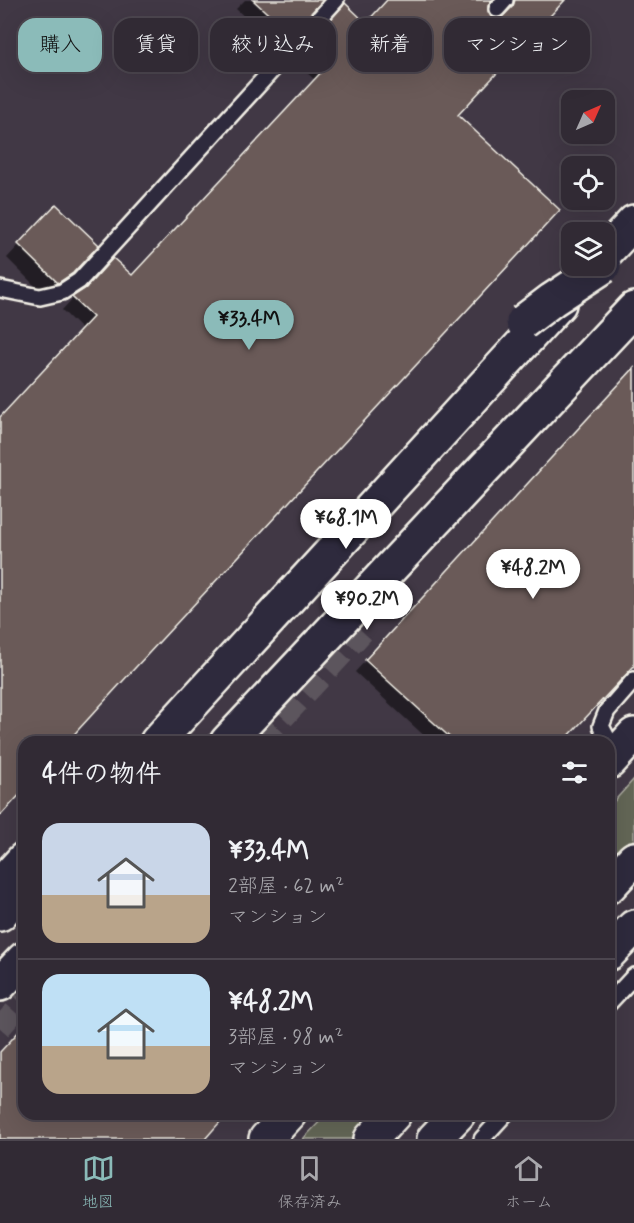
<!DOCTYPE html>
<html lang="ja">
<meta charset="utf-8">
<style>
body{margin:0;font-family:Mynerve,"Klee One",sans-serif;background:#39323c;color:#f1f3f6;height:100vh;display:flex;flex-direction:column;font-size:22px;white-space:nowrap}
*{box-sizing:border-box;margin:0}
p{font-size:20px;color:#a8a7ac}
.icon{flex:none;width:33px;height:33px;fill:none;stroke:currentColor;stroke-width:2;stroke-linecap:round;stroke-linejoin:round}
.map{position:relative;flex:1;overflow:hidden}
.details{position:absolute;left:18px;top:736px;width:597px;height:384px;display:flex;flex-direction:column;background:#312a34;border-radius:18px;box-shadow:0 6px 24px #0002,0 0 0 2px #4c464f}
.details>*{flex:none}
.top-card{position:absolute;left:18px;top:18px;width:598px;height:54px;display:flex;gap:12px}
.needle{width:39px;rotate:45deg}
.fabs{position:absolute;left:561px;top:90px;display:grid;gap:12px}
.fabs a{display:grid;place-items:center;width:54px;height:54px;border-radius:12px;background:#312a34;box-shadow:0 6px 24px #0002,0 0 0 2px #4c464f;font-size:30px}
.price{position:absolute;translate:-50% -51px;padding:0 14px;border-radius:21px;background:#fff;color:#222;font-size:20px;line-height:39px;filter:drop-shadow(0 2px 3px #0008)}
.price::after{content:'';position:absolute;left:50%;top:36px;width:18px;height:14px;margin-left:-9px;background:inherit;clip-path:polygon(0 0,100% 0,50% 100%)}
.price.current{background:#8bbbb9;color:#111}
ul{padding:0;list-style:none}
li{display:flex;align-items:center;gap:18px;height:150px;padding:0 24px}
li+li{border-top:2px solid #4c464f}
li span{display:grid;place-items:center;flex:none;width:168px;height:120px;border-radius:18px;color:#555}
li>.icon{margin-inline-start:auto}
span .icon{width:72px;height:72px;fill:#fffc;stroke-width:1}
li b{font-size:26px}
h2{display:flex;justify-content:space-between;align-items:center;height:72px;padding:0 24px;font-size:26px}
.pill{padding:0 21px;border-radius:18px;background:#312a34;box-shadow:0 6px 24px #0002,0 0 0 2px #4c464f;font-size:21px;line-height:54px}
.pill.current{background:#8bbbb9;color:#111}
.dock{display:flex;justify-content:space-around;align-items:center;height:84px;border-top:2px solid #4c464f;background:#312a34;font-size:16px;color:#a8a7ac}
.dock a{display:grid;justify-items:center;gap:3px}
.dock .current{color:#8bbbb9}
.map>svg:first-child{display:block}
.green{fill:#646657;stroke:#acaca0;stroke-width:1.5}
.shadow{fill:#0007;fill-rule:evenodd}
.building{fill:#6a5a58;stroke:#f4f1e8;stroke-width:1.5}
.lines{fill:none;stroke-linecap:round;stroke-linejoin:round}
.pedestrian-tunnel{stroke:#5c545d;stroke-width:22;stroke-dasharray:22 11;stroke-linecap:butt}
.service-casing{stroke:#f4f1e8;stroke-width:20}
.tertiary-casing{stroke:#f4f1e8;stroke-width:38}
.trunk-casing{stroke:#f4f1e8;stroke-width:38}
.service{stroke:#2f2a3d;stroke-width:15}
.tertiary{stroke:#2f2a3d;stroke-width:33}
.trunk{stroke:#2f2a3d;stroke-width:33}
.tertiary-bridge-casing{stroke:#f4f1e8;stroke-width:38;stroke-linecap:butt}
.tertiary-bridge{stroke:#2f2a3d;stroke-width:33}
</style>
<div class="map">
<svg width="634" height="1139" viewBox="0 0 634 1139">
<rect width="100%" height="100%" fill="#413845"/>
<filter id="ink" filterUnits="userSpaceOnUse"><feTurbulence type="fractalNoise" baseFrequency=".0167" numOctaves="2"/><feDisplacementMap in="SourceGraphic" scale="12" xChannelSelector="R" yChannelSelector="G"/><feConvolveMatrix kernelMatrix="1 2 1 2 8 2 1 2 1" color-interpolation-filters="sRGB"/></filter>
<g filter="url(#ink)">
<path class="green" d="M 634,779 L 634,839 L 609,865 L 609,807 Z
M 326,1115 L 377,1115 L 354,1139 L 303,1139 Z"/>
<path class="shadow" d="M 245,0 L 321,0 L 277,47 L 236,9 Z
M 389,0 L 562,0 L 456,115 L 120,681 L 65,742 L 24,742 L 24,787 L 0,814 L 0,419 L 82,330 L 62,310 L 73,298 L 84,291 L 132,277 L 315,80 L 294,61 L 334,17 L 366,24 ZM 489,2 L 499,4 L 503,10 L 503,16 L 501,19 L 494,20 L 487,13 L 488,3 Z
M 43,219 L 72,272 L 58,286 L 44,295 L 7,258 Z
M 634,369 L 634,664 L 561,742 L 431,742 L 355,672 Z"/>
<path class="building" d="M 253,0 L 323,0 L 291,35 Z
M 387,0 L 492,0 L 488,6 L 488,11 L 491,17 L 496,19 L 501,18 L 513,6 L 515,0 L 565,0 L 458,115 L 560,210 L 122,682 L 67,742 L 24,742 L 24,790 L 0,816 L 0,417 L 93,317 L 72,297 L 86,288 L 113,258 L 132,275 L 326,67 L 305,48 L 345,3 L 366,23 Z
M 56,204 L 99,245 L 73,273 L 58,283 L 18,244 Z
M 634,368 L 634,666 L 563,742 L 455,742 L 365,660 Z
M 24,1026 L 24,1114 L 227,1114 L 205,1139 L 0,1139 L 0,1052 Z"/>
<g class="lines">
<path class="pedestrian-tunnel" d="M 261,742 L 363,632
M 0,1028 L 24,1001"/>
<defs>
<path id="service" d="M 497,9 L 505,0
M 0,289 L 40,297 L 62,292 L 79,281 L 336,0
M 616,755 L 601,726 L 607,711 L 634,680
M 609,1003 L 634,976
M 482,1139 L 505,1114"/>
<path id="tertiary" d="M 604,254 L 634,222
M 157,742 L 559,304
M 227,742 L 634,309
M 609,762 L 634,735
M 0,885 L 24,859
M 0,914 L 24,887
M 0,984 L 24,959
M 266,1139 L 289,1114"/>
<path id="trunk" d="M 609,886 L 634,859
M 609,953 L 634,927
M 371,1139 L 394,1114
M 434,1139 L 458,1114"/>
</defs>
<use href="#service" class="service-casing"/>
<use href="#tertiary" class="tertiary-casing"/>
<use href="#trunk" class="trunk-casing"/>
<use href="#service" class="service"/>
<use href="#tertiary" class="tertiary"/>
<use href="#trunk" class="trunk"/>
<defs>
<path id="tertiary-bridge" d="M 523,322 L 552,300 L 604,266"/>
</defs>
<use href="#tertiary-bridge" class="tertiary-bridge-casing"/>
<use href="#tertiary-bridge" class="tertiary-bridge"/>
</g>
</g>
</svg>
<div class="fabs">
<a><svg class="needle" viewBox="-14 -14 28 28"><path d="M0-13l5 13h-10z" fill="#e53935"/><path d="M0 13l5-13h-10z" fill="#a8a7ac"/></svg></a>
<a><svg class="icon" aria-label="locate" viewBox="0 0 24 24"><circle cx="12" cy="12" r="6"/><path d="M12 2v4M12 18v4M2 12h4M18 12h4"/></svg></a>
<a><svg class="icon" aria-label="layers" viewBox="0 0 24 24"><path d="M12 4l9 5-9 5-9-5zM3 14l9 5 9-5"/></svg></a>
</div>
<b class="price current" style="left:249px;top:351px">¥33.4M</b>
<b class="price" style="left:346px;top:550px">¥68.1M</b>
<b class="price" style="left:533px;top:600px">¥48.2M</b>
<b class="price" style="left:367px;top:631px">¥90.2M</b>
<div class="top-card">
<a class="pill current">購入</a>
<a class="pill">賃貸</a>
<a class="pill">絞り込み</a>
<a class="pill">新着</a>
<a class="pill">マンション</a>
</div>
<section class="details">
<h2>4件の物件<svg class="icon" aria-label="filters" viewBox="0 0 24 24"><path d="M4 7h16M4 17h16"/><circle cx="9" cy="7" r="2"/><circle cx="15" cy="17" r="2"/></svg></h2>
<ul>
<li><span style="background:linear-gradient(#c9d6e8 60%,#b9a48a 0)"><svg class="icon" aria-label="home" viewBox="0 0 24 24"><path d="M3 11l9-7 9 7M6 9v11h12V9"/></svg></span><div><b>¥33.4M</b><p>2部屋 · 62 m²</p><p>マンション</p></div></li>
<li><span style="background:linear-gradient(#bfe0f5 60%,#b9a48a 0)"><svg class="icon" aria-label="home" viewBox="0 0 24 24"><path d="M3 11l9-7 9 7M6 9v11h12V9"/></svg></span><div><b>¥48.2M</b><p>3部屋 · 98 m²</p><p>マンション</p></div></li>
</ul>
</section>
</div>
<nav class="dock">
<a class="current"><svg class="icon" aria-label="map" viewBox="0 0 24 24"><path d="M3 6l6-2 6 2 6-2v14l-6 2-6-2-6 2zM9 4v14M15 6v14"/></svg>地図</a>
<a><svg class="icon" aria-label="saved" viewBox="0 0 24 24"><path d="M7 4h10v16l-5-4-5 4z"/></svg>保存済み</a>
<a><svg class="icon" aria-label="home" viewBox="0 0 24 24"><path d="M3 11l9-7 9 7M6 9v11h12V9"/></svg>ホーム</a>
</nav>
